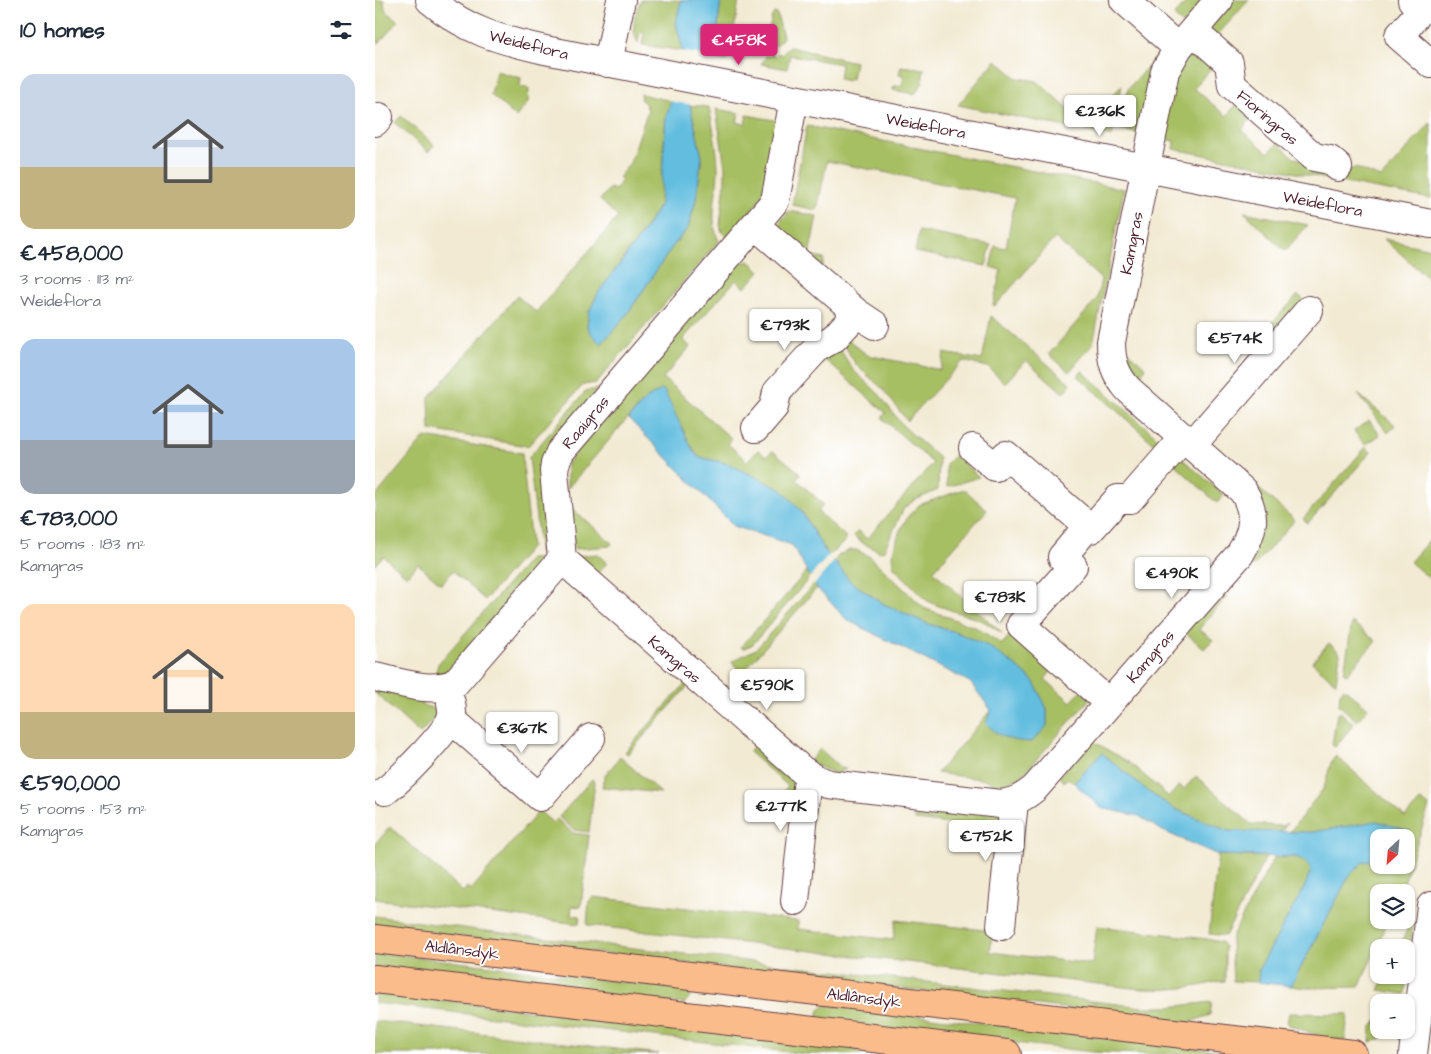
<!DOCTYPE html>
<meta charset="utf-8">
<style>
body{margin:0;font-family:"Architects Daughter",sans-serif;background:#f2f2f3;color:#1f2937;height:100vh;display:flex;flex-direction:column;font-size:19px;white-space:nowrap}
*{box-sizing:border-box;margin:0}
p{font-size:16px;color:#747a83}
.icon{flex:none;width:28px;height:28px;fill:none;stroke:currentColor;stroke-width:2;stroke-linecap:round;stroke-linejoin:round}
.map{position:relative;flex:1;overflow:hidden}
.side{display:flex;flex-direction:column;background:#fff;width:375px}
.side>*{flex:none}
.needle{width:32px;rotate:206deg}
.controls{position:absolute;left:995px;top:829px;display:grid;gap:10px}
.controls a{display:grid;place-items:center;width:45px;height:45px;border-radius:10px;background:#fff;box-shadow:0 1px 4px #0004;font-size:25px}
.price{position:absolute;translate:-50% -42px;padding:0 11px;border-radius:5px;background:#fff;color:#222;font-size:16px;line-height:32px;filter:drop-shadow(0 1px 2px #0008)}
.price::after{content:'';position:absolute;left:50%;top:30px;width:15px;height:11px;margin-left:-8px;background:inherit;clip-path:polygon(0 0,100% 0,50% 100%)}
.price.active{background:#db2777;color:#fff}
ul{padding:0;list-style:none}
li{display:grid;align-content:center;gap:10px;height:265px;padding:0 20px}
li span{display:grid;place-items:center;height:155px;border-radius:15px;color:#555}
li>.icon{margin-inline-start:auto}
span .icon{width:90px;height:90px;fill:#fffc;stroke-width:1}
li b{font-size:21px}
h2{display:flex;justify-content:space-between;align-items:center;height:60px;padding:0 20px;font-size:21px}
main{display:flex;flex:1;min-height:0}
.map>svg:first-child{display:block}
.green{fill:#a7bf64;stroke:#786f48}
.water{fill:#62bddf;stroke:#566e85}
.pier{fill:#f2ead3}
.lines{fill:none;stroke-linecap:round;stroke-linejoin:round}
.minor-casing{stroke:#633d44;stroke-width:30}
.major-casing{stroke:#633d44;stroke-width:30}
.minor{stroke:#fff;stroke-width:28}
.major{stroke:#fabc8b;stroke-width:28}
.labels{text-anchor:middle;stroke-width:4;stroke-linejoin:round;paint-order:stroke}
.street-label{font-size:16px;fill:#4a1f2b;stroke:#fff}
</style>
<main>
<section class="side">
<h2>10 homes<svg class="icon" aria-label="filters" viewBox="0 0 24 24"><path d="M4 7h16M4 17h16"/><circle cx="9" cy="7" r="2"/><circle cx="15" cy="17" r="2"/></svg></h2>
<ul>
<li><span style="background:linear-gradient(#c9d6e8 60%,#c2b280 0)"><svg class="icon" aria-label="home" viewBox="0 0 24 24"><path d="M3 11l9-7 9 7M6 9v11h12V9"/></svg></span><div><b>€458,000</b><p>3 rooms · 113 m²</p><p>Weideflora</p></div></li>
<li><span style="background:linear-gradient(#a9c7e8 65%,#9aa5b1 0)"><svg class="icon" aria-label="home" viewBox="0 0 24 24"><path d="M3 11l9-7 9 7M6 9v11h12V9"/></svg></span><div><b>€783,000</b><p>5 rooms · 183 m²</p><p>Kamgras</p></div></li>
<li><span style="background:linear-gradient(#ffd9b3 70%,#c2b280 0)"><svg class="icon" aria-label="home" viewBox="0 0 24 24"><path d="M3 11l9-7 9 7M6 9v11h12V9"/></svg></span><div><b>€590,000</b><p>5 rooms · 153 m²</p><p>Kamgras</p></div></li>
</ul>
</section>
<div class="map">
<svg width="1056" height="1054" viewBox="0 0 1056 1054">
<rect width="100%" height="100%" fill="#fff"/>
<filter id="ink" filterUnits="userSpaceOnUse"><feTurbulence type="fractalNoise" baseFrequency=".02" numOctaves="2"/><feDisplacementMap in="SourceGraphic" scale="10" xChannelSelector="R" yChannelSelector="G"/><feConvolveMatrix kernelMatrix="1 2 1 2 8 2 1 2 1" color-interpolation-filters="sRGB"/></filter>
<filter id="wash" filterUnits="userSpaceOnUse"><feTurbulence type="fractalNoise" baseFrequency=".0096" numOctaves="4" result="noise"/><feDisplacementMap in="SourceGraphic" scale="20" xChannelSelector="R" yChannelSelector="G"/><feGaussianBlur stdDeviation="1.12" result="paint"/><feColorMatrix in="noise" values="0 0 0 0 0 0 0 0 0 0 0 0 0 0 0 0 0 1.4 0 .05"/><feComposite in="paint" operator="in"/></filter>
<g filter="url(#wash)">
<rect width="100%" height="100%" fill="#f2ead3"/>
<path class="green" d="M 0,0 L 9,0 L 10,10 L 23,21 L 4,43 L 0,39 Z
M 266,0 L 306,0 L 301,23 L 308,51 L 267,45 L 269,32 L 265,32 L 263,43 C 255,29 260,13 266,0 Z
M 346,0 L 364,0 L 359,30 L 366,31 L 363,50 L 351,61 L 326,55 L 342,32 Z
M 813,0 L 831,0 L 808,25 L 799,16 Z
M 858,0 L 874,0 L 839,39 L 831,32 Z
M 399,13 L 402,14 L 408,37 L 401,46 L 397,43 L 394,47 L 391,45 L 388,49 L 377,41 L 384,31 L 386,33 L 389,30 L 392,32 C 397,26 394,19 399,13 Z
M 415,47 L 480,62 L 477,79 L 474,78 L 473,81 L 464,79 L 466,64 L 415,55 L 412,69 L 386,64 L 392,55 L 394,57 L 397,54 L 400,56 L 403,53 L 407,55 L 411,49 Z
M 817,48 L 838,66 L 819,88 L 851,116 L 864,102 L 879,115 L 867,130 L 893,153 L 903,143 L 919,158 L 937,161 L 957,177 L 957,180 L 799,149 L 800,141 L 787,139 L 798,82 Z
M 785,52 L 767,134 L 745,130 L 753,89 L 772,67 L 774,68 L 776,66 L 774,64 Z
M 621,60 L 642,78 L 662,81 L 704,119 L 705,130 L 583,105 Z
M 526,66 L 549,69 L 547,84 L 540,94 L 518,90 L 519,86 L 527,86 L 529,75 L 524,74 Z
M 121,71 L 146,78 L 145,86 L 154,89 L 153,102 L 141,117 L 116,95 Z
M 747,85 L 737,137 L 711,131 L 712,127 L 725,113 L 724,111 Z
M 266,94 L 296,101 L 291,116 L 285,204 L 267,233 L 223,293 L 214,312 L 212,326 L 216,334 L 227,343 L 251,316 L 298,246 L 313,228 L 321,200 L 327,157 L 315,105 L 334,107 C 338,127 342,148 343,168 C 343,192 333,218 344,241 L 221,383 L 208,385 L 153,446 L 55,430 L 54,398 L 142,296 L 161,312 L 243,217 L 225,200 L 235,188 L 240,190 L 247,180 L 244,177 L 255,163 L 273,110 L 270,103 L 265,99 Z
M 341,109 L 364,113 L 362,122 L 370,124 L 372,115 L 404,121 L 390,193 L 354,240 L 347,232 L 345,225 L 350,182 L 350,167 Z
M 26,116 L 59,145 L 53,152 L 20,123 Z
M 1056,122 L 1056,199 L 965,182 L 975,169 L 981,168 L 1006,178 Z
M 432,126 L 749,189 L 718,344 L 694,372 L 674,354 L 722,299 L 726,279 L 680,238 L 620,306 L 618,305 L 626,270 L 615,267 L 620,246 L 631,248 L 640,198 L 452,161 L 442,210 L 417,205 Z
M 414,211 L 442,216 L 434,255 L 449,259 L 448,267 L 399,229 Z
M 869,212 L 933,225 L 910,251 Z
M 544,231 L 616,245 L 611,266 L 540,252 Z
M 1009,239 L 1056,249 L 1056,275 L 1053,278 Z
M 365,259 L 371,263 L 373,260 L 385,271 L 370,288 L 361,280 L 308,339 L 315,347 L 288,378 L 357,439 L 353,444 L 372,461 L 383,450 L 391,456 L 398,451 L 424,472 L 425,475 L 421,479 L 448,504 L 443,512 L 471,537 L 469,542 L 454,556 L 441,537 L 427,512 L 354,464 L 324,457 L 318,448 L 272,398 L 255,416 L 255,420 L 253,418 L 192,489 L 192,463 Z
M 923,295 L 929,300 L 903,329 L 897,323 Z
M 616,316 L 696,384 L 688,393 L 651,360 L 630,383 L 613,367 L 588,361 L 532,421 L 508,389 L 481,365 L 468,343 L 470,337 L 492,355 L 566,370 L 569,353 L 607,360 Z
M 749,348 L 771,368 L 760,381 L 754,375 Z
M 465,349 L 478,370 L 504,394 L 528,426 L 564,458 L 563,490 L 540,500 L 529,508 L 509,550 L 506,552 L 489,544 L 479,536 L 483,531 L 492,539 L 558,463 L 507,418 L 511,413 L 450,360 L 410,405 L 444,355 Z
M 707,371 L 791,445 L 786,450 L 703,376 Z
M 223,389 L 179,442 L 174,553 L 165,553 L 154,457 L 211,391 Z
M 983,394 L 1020,425 L 1013,433 Z
M 994,420 L 1005,435 L 990,445 L 979,431 Z
M 50,437 L 147,453 L 156,547 L 110,600 L 78,571 L 66,584 L 43,564 L 32,576 L 8,556 L 0,565 L 0,497 Z
M 991,447 L 996,452 L 933,523 L 928,519 Z
M 580,455 L 604,477 L 572,487 L 571,464 Z
M 804,456 L 849,495 L 842,503 L 798,463 Z
M 882,487 L 920,520 L 878,567 L 872,561 L 879,490 Z
M 589,489 L 612,510 L 558,571 L 627,633 L 608,621 L 561,605 L 551,600 L 518,566 L 517,555 L 525,530 L 534,515 L 544,505 Z
M 194,506 L 237,543 L 235,546 L 199,549 Z
M 1056,538 L 1056,580 L 1035,562 Z
M 475,550 L 481,550 L 495,557 L 549,608 L 602,628 L 627,644 L 639,631 L 679,668 L 670,679 L 696,702 L 706,691 L 715,699 L 645,778 L 628,785 L 618,785 L 613,780 L 562,773 L 616,710 L 657,742 L 672,725 L 672,709 L 659,682 L 645,669 L 581,632 L 553,624 L 509,604 L 476,582 L 459,561 L 464,555 Z
M 222,554 L 232,563 L 221,575 L 202,556 Z
M 155,559 L 172,559 L 70,674 L 60,676 L 63,664 Z
M 432,571 L 435,577 L 378,644 L 368,649 L 366,647 Z
M 439,584 L 442,588 L 368,672 L 356,662 L 382,648 Z
M 847,590 L 853,596 L 824,629 L 838,640 L 829,649 L 810,632 Z
M 977,622 L 1001,641 L 972,674 L 969,673 Z
M 954,643 L 965,653 L 961,683 L 937,662 Z
M 311,683 L 314,685 L 253,754 L 250,752 Z
M 0,688 L 48,698 L 47,705 L 60,709 L 61,716 L 45,734 L 0,693 Z
M 969,688 L 993,708 L 982,721 L 964,705 L 965,693 Z
M 965,712 L 979,724 L 960,747 L 957,745 L 962,714 Z
M 716,740 L 755,763 L 794,797 L 804,785 L 809,789 L 821,776 L 876,824 L 908,826 L 912,823 L 906,833 L 853,831 L 800,809 L 775,793 L 727,753 L 699,783 L 693,778 L 689,782 L 684,777 Z
M 381,743 L 424,781 L 418,801 L 403,797 L 413,786 L 374,752 Z
M 445,749 L 466,768 L 471,769 L 461,774 L 434,762 Z
M 961,756 L 1030,817 L 1046,800 L 1054,806 L 1026,892 L 1004,892 L 1004,920 L 1013,920 L 986,983 L 983,987 L 932,988 L 916,986 L 974,876 L 988,862 L 1004,859 L 1004,865 L 1031,865 L 1031,841 L 1035,831 L 968,827 L 938,832 L 914,833 L 948,789 C 954,778 952,764 961,756 Z
M 245,757 L 286,793 L 227,787 L 229,777 Z
M 217,779 L 220,782 L 214,832 L 199,830 L 184,817 Z
M 541,804 L 631,814 L 629,830 L 540,820 Z
M 164,811 L 178,823 L 182,819 L 198,833 L 214,835 L 206,907 L 197,906 L 196,915 L 205,916 L 204,924 L 0,899 L 0,844 L 15,827 L 88,892 L 92,887 L 96,890 Z
M 843,855 L 891,857 L 850,936 L 834,934 Z
M 921,857 L 930,861 L 936,870 L 929,888 L 884,969 L 883,982 L 858,981 L 856,941 L 858,934 L 899,858 Z
M 218,897 L 423,921 L 423,929 L 518,940 L 521,920 L 618,931 L 615,952 L 717,964 L 722,926 L 832,939 L 846,942 L 850,947 L 850,981 C 840,981 832,985 823,986 C 804,989 785,990 766,989 L 212,925 L 214,901 Z
M 0,916 L 103,930 L 768,1007 L 793,1007 L 837,1002 L 835,1015 L 813,1023 L 0,926 Z
M 1036,921 L 1038,922 L 1030,994 L 1004,990 L 1011,975 L 1031,975 L 1031,948 L 1024,947 Z
M 0,952 L 315,990 L 316,995 L 309,1004 L 0,968 Z
M 0,992 L 523,1054 L 431,1054 L 0,1003 Z
M 452,1005 L 871,1054 L 765,1054 L 719,1052 L 447,1021 L 443,1017 C 442,1010 446,1008 452,1005 Z
M 914,1013 L 973,1014 L 970,1041 L 949,1038 L 912,1024 Z
M 1004,1018 L 1004,1030 L 1017,1030 L 1004,1040 L 995,1042 L 996,1028 Z
M 0,1021 L 284,1054 L 0,1054 Z"/>
<path class="water" d="M 306,0 L 346,0 L 342,32 L 325,56 L 315,105 L 327,157 L 321,200 L 313,228 L 298,246 L 251,316 L 226,344 L 216,334 L 212,326 L 214,312 L 223,293 L 267,234 L 285,204 L 291,116 L 296,101 L 308,51 L 301,23 Z
M 288,389 L 320,454 L 324,457 L 354,464 L 407,490 L 427,512 L 448,548 L 476,582 L 509,604 L 553,624 L 581,632 L 615,647 L 645,669 L 659,682 L 672,709 L 672,726 L 657,742 C 637,741 625,739 611,723 L 616,710 L 595,682 L 472,620 L 442,588 L 417,545 L 359,526 L 255,420 L 255,417 L 272,398 Z
M 727,753 L 775,793 L 800,809 L 853,831 L 938,832 L 1001,821 L 1035,831 L 1031,841 L 1031,838 L 1004,838 L 1004,859 L 988,862 L 974,876 L 916,986 L 883,982 L 884,969 L 929,888 L 936,870 L 930,861 L 921,857 L 843,855 L 788,831 L 764,816 L 726,808 L 699,783 Z"/>
<path class="pier" d="M 305,51 L 328,55 L 318,105 L 294,101 Z
M 455,554 L 460,560 L 438,586 L 433,579 Z"/>
</g>
<g filter="url(#ink)">
<g class="lines">
<defs>
<path id="minor" d="M 55,0 C 92,31 125,40 170,50 L 1056,224
M 749,0 L 803,48
M 1037,0 L 1047,9 L 1024,36 L 1056,64
M 818,31 L 854,63 L 857,85 L 939,157 L 955,160 L 963,167
M 233,63 L 246,0
M 0,122 L 4,117
M 380,225 L 482,313 L 500,325
M 381,428 L 399,407 L 402,392 L 442,348 L 459,338 L 482,313
M 817,445 L 934,310
M 598,448 L 620,467 L 631,455 L 716,529 L 743,499 L 755,499 L 809,437
M 713,526 L 687,557 L 698,566 L 646,625 L 734,703
M 187,559 L 427,770 L 443,780 L 453,784 L 625,804 C 640,802 648,798 660,788 L 865,554 C 879,531 882,514 868,491 L 753,389 C 740,374 736,361 736,342 L 790,71 L 803,48 L 844,0
M 0,677 C 25,682 56,694 80,683 L 187,559 L 179,471 L 180,464 L 185,452 L 400,201 L 419,99
M 76,719 L 165,797 L 216,738
M 10,791 C 24,781 72,732 76,718 C 78,713 77,708 76,703
M 420,901 L 432,787 L 437,777
M 626,926 L 639,802
M 1038,1054 L 1056,906"/>
<path id="major" d="M 0,939 L 978,1054
M 0,979 L 632,1054"/>
</defs>
<use href="#minor" class="minor-casing"/>
<use href="#major" class="major-casing"/>
<use href="#minor" class="minor"/>
<use href="#major" class="major"/>
</g>
</g>
<g class="labels">
<g class="street-label">
<text transform="translate(154 44) rotate(14)" y="6">Weideflora</text>
<text transform="translate(893 117) rotate(41)" y="6">Fioringras</text>
<text transform="translate(551 125) rotate(11)" y="6">Weideflora</text>
<text transform="translate(948 203) rotate(11)" y="6">Weideflora</text>
<text transform="translate(756 243) rotate(-79)" y="6">Kamgras</text>
<text transform="translate(210 422) rotate(-50)" y="6">Raaigras</text>
<text transform="translate(775 656) rotate(-49)" y="6">Kamgras</text>
<text transform="translate(300 659) rotate(41)" y="6">Kamgras</text>
<text transform="translate(87 949) rotate(7)" y="6">Aldlânsdyk</text>
<text transform="translate(489 997) rotate(7)" y="6">Aldlânsdyk</text>
</g>
</g>
</svg>
<div class="controls">
<a><svg class="needle" viewBox="-14 -14 28 28"><path d="M0-13l5 13h-10z" fill="#e53935"/><path d="M0 13l5-13h-10z" fill="#747a83"/></svg></a>
<a><svg class="icon" aria-label="layers" viewBox="0 0 24 24"><path d="M12 4l9 5-9 5-9-5zM3 14l9 5 9-5"/></svg></a>
<a>+</a>
<a>−</a>
</div>
<b class="price active" style="left:364px;top:66px">€458K</b>
<b class="price" style="left:725px;top:137px">€236K</b>
<b class="price" style="left:410px;top:351px">€793K</b>
<b class="price" style="left:860px;top:364px">€574K</b>
<b class="price" style="left:797px;top:599px">€490K</b>
<b class="price" style="left:625px;top:623px">€783K</b>
<b class="price" style="left:392px;top:711px">€590K</b>
<b class="price" style="left:147px;top:754px">€367K</b>
<b class="price" style="left:406px;top:832px">€277K</b>
<b class="price" style="left:611px;top:862px">€752K</b>
</div>
</main>
